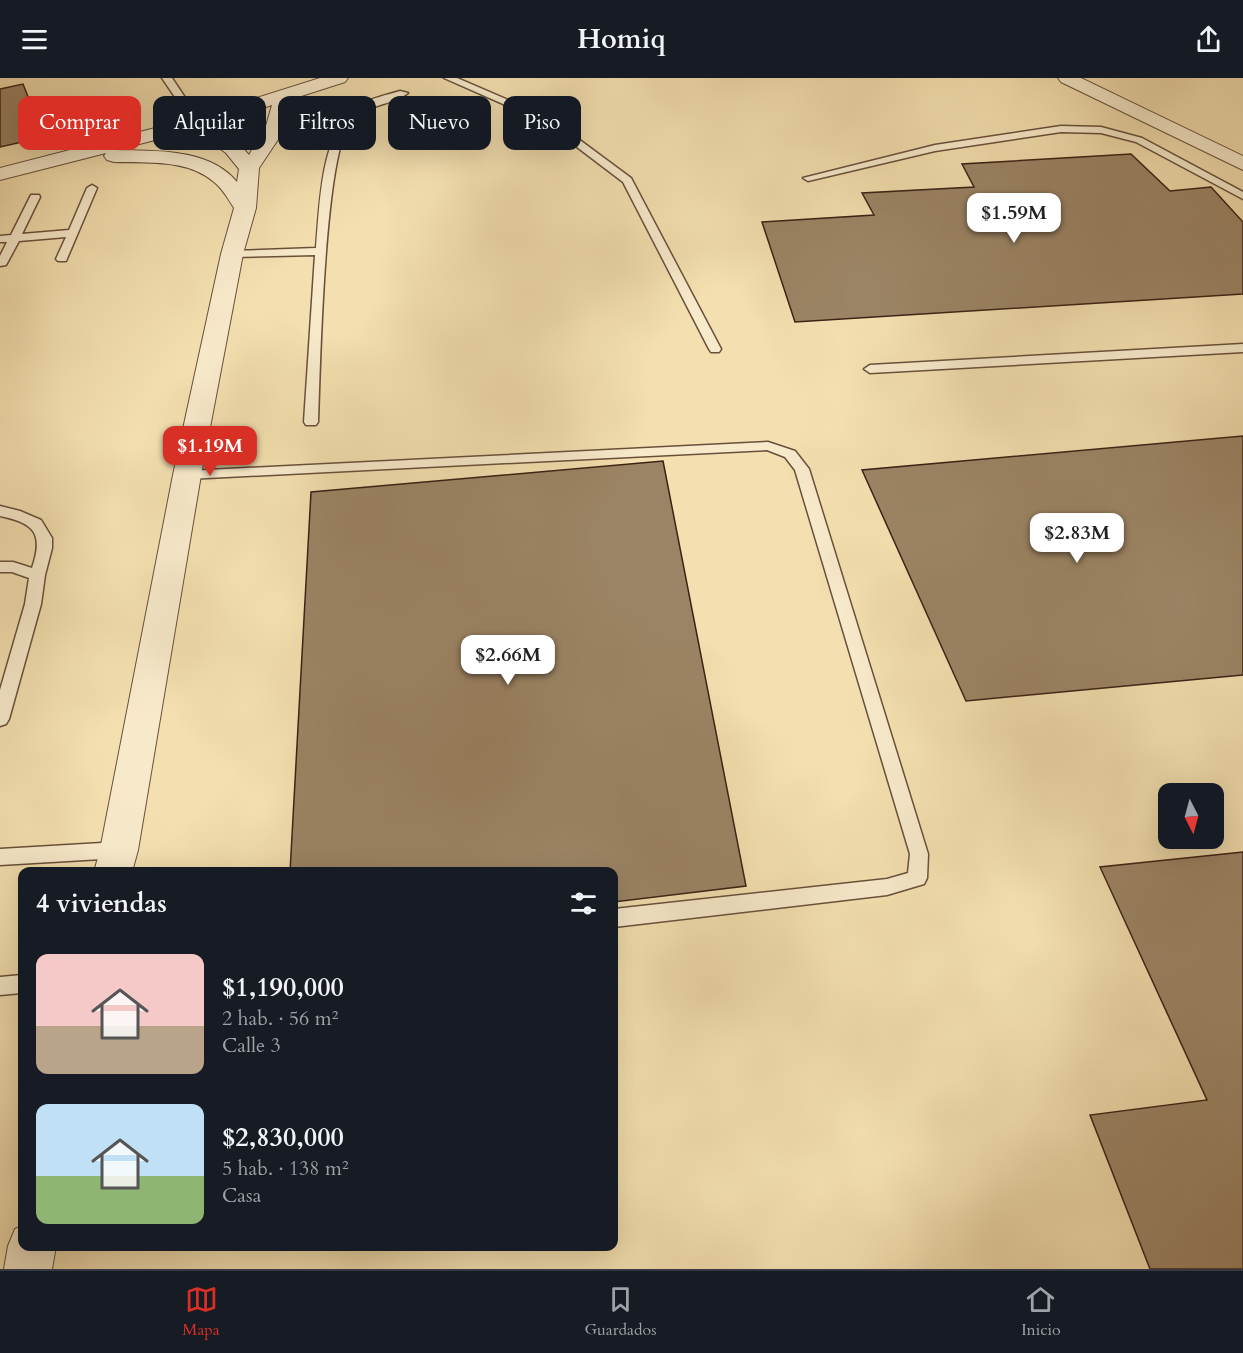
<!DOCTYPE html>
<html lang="es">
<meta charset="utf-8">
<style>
body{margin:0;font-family:Cardo,serif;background:#242831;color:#f1f3f6;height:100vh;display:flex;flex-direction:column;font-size:22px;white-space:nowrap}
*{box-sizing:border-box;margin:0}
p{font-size:20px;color:#9ea1a6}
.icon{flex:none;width:33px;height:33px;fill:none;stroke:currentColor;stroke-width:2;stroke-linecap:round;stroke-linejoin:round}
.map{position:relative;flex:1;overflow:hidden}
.sheet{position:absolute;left:18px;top:789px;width:600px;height:384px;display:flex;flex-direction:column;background:#171b24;border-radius:12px;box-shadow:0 6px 24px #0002}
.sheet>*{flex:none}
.banner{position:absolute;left:18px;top:18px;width:600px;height:54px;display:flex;gap:12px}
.needle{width:39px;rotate:174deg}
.controls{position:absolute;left:1158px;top:705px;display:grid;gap:12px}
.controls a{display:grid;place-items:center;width:66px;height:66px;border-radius:12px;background:#171b24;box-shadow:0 6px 24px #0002;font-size:30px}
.price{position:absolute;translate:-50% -51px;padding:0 14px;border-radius:12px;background:#fff;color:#222;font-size:20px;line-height:39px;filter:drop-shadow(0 2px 3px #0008)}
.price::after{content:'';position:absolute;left:50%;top:36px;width:18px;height:14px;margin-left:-9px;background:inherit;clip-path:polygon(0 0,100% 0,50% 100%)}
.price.selected{background:#d93025;color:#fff}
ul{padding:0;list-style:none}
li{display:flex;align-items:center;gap:18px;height:150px;padding:0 18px}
li span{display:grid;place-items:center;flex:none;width:168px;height:120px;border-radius:12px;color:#555}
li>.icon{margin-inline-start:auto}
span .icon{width:72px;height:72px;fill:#fffc;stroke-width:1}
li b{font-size:26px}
h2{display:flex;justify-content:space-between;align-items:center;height:72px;padding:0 18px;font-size:26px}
.chip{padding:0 21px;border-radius:12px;background:#171b24;box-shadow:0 6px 24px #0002;font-size:21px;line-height:54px}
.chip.selected{background:#d93025;color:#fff}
header{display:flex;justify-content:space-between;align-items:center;height:78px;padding:0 18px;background:#171b24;font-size:27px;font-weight:700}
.tab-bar{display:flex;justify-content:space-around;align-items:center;height:84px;border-top:2px solid #363941;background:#171b24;font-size:16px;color:#9ea1a6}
.tab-bar a{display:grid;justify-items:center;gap:3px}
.tab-bar .selected{color:#d93025}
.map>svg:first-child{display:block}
.building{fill:#9b8465;stroke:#3b2115;stroke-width:1.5}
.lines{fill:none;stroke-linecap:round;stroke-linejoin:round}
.lane-casing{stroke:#69503c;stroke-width:3}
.street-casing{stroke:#69503c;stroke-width:2}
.lane{fill:#f7eacb;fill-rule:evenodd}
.street{fill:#f7eacb;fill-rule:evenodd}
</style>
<header><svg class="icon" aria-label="menu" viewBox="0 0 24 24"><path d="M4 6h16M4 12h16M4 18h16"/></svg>Homiq<svg class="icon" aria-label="share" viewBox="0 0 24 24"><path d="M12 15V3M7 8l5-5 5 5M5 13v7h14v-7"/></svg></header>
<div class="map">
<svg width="1243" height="1191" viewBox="0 0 1243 1191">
<rect width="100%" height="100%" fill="#f3dfaf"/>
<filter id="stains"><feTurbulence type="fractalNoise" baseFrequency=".00333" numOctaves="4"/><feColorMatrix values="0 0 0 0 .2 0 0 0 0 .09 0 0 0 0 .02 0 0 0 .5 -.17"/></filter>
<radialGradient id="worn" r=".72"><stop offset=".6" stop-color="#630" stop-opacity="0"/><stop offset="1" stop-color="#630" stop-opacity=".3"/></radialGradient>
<path class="building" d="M 23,6 L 44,59 L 0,69 L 0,11 Z
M 1131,76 L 1170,113 L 1211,109 L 1243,144 L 1243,216 L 795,244 L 762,144 L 874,137 L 862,115 L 974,109 L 962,86 Z
M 1243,358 L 1243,597 L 966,623 L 862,392 Z
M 663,383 L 746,808 L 614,824 L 614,794 L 290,794 L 311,414 Z
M 1243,774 L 1243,1191 L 1150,1191 L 1090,1037 L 1207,1022 L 1100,789 Z"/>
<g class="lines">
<defs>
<path id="lane" d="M 162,0 L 172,0 L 202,45 L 200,47 L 194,47 Z
M 444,0 L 457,0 L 550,40 L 631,100 L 721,271 L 719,274 L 711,274 L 709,271 L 623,104 L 544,44 Z
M 400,13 L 408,15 C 391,28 368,25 351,44 C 324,73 320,293 318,344 L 316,347 L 306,347 L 304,344 L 315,177 L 232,179 L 226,176 L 232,173 L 316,170 C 320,127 320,51 360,27 C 371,20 387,17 400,13 Z
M 1061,48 L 1101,49 L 1142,60 L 1243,114 L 1243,121 L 1136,64 L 1101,55 L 1061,54 L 935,73 L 808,103 L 803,100 L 935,67 Z
M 92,107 L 97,110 L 66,183 L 58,183 L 56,181 L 66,159 L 19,163 L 6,187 L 0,188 L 0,178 L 7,164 L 0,164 L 0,158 L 11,157 L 31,117 L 39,117 L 40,119 L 22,156 L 69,152 L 87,110 Z
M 1243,266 L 1243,274 L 870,295 L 864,291 L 870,287 Z
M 768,364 L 795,373 L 809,391 L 928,776 L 927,800 L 924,806 L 887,817 L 614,849 L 614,831 L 887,801 L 908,795 L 910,776 L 795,392 L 785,379 L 767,372 L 187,401 L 180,397 L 187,393 Z
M 0,428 L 20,433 L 41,442 L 52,460 L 52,470 L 45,497 L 41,526 L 9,641 L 6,646 L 0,648 L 0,612 L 25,526 L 29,500 L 12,494 L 0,494 L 0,484 L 13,484 L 32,490 C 44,455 34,445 0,438 Z
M 119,764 L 126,766 L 128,772 L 126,778 L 119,780 L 0,787 L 0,771 Z
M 22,897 L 22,915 L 0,917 L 0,899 Z"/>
<path id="street" d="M 320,0 L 348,0 L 345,4 L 292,21 L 289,38 L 281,57 L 259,90 L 256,130 L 243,176 L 201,397 L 138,772 L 132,794 L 94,794 L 100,772 L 173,397 L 221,176 L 234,130 C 228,121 223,111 214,104 C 188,81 147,85 114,84 L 107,82 L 104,78 L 106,75 L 0,102 L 0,90 L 190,41 ZM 272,27 L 266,48 L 249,77 L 240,67 L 212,47 ZM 194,52 L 226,75 L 239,91 L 237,104 C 209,70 156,73 116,72 Z
M 1058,0 L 1081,0 L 1243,78 L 1243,92 L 1061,4 Z
M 22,1148 L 22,1168 L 56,1168 L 52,1191 L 4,1191 L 8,1168 L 15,1151 Z"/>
</defs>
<use href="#lane" class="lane-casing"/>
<use href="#street" class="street-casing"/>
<use href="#lane" class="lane"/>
<use href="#street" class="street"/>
</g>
<rect width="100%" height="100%" filter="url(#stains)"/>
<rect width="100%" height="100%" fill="url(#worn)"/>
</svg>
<div class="controls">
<a><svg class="needle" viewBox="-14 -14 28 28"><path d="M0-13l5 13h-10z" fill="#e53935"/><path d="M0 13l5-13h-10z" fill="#9ea1a6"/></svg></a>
</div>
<b class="price" style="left:1014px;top:166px">$1.59M</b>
<b class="price selected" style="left:210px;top:399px">$1.19M</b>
<b class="price" style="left:1077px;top:486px">$2.83M</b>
<b class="price" style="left:508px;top:608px">$2.66M</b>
<div class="banner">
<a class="chip selected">Comprar</a>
<a class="chip">Alquilar</a>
<a class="chip">Filtros</a>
<a class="chip">Nuevo</a>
<a class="chip">Piso</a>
</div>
<section class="sheet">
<h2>4 viviendas<svg class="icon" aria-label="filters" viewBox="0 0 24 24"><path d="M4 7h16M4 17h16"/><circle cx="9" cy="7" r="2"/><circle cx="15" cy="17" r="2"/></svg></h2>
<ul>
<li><span style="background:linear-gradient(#f6c9c9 60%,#b9a48a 0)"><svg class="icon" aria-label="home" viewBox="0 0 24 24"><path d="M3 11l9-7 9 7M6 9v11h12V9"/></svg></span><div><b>$1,190,000</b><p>2 hab. · 56 m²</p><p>Calle 3</p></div></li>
<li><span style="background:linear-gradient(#bfe0f5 60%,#8fb573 0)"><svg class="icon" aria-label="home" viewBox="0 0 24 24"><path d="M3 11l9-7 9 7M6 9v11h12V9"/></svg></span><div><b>$2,830,000</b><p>5 hab. · 138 m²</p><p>Casa</p></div></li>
</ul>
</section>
</div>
<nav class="tab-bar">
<a class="selected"><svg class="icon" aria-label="map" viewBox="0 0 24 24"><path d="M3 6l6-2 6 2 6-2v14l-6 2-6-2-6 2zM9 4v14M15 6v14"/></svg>Mapa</a>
<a><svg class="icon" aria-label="saved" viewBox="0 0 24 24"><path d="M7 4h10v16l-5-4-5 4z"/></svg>Guardados</a>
<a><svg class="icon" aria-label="home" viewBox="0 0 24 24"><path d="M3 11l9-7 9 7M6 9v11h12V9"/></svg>Inicio</a>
</nav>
